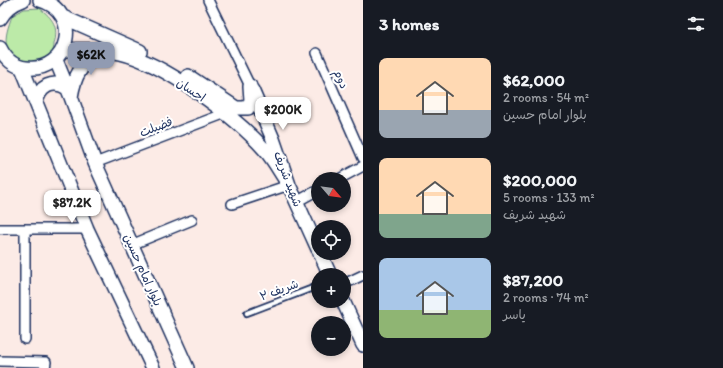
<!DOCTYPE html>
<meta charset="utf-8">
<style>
body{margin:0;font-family:Itim,"Playpen Sans Arabic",sans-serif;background:#20242c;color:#f1f3f6;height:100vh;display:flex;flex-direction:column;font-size:15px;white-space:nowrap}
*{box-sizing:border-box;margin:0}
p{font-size:13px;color:#9ea1a6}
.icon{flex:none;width:22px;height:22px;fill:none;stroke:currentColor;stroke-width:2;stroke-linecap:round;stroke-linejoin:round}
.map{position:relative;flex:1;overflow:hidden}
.panel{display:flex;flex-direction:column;background:#171b24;width:360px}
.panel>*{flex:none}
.needle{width:26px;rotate:118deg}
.controls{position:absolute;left:311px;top:172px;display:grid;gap:8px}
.controls a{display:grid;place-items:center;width:40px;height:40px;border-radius:50%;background:#171b24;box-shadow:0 2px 6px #0003;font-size:20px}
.price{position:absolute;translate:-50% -34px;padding:0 9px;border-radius:8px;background:#fff;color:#222;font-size:13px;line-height:26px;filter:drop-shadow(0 1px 2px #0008)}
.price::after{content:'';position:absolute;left:50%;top:24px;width:12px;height:9px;margin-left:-6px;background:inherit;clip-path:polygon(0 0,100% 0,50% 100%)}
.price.current{background:#919bb2;color:#111}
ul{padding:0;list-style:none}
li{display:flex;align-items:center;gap:12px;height:100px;padding:0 16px}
li span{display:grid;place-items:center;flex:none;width:112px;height:80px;border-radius:8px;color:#555}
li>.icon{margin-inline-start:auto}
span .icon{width:48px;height:48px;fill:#fffc;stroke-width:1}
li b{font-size:17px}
h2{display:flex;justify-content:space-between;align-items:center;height:48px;padding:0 16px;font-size:17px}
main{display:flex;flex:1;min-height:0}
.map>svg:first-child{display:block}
.green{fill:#bceaa8;stroke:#6c8c83}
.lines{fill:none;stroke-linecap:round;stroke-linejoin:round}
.lane-casing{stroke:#1b2f5e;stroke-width:8}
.street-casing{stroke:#1b2f5e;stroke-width:12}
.secondary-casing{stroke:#1b2f5e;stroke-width:16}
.lane{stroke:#fff;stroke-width:4.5}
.street{stroke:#fff;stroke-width:9}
.secondary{stroke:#fff;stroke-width:13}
.labels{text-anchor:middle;stroke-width:4;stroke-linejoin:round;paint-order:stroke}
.street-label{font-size:12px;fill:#1b2f5e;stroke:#fff}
</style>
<main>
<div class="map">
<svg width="363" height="368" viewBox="0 0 363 368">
<rect width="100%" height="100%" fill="#fcebe6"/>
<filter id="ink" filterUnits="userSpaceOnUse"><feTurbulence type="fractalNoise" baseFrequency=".025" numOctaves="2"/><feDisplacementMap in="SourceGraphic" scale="8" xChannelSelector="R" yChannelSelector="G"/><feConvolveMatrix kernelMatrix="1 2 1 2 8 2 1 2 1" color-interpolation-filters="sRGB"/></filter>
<g filter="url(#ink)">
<path class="green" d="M 39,8 C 53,18 59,27 54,44 C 54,47 53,51 52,53 C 40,68 14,62 7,46 C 4,37 9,25 12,16 L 24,9 Z"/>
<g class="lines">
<defs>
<path id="lane" d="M 247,313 L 318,286"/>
<path id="street" d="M 208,0 L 250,86
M 317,53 L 363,158
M 95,163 L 226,113
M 339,179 L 363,166
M 296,202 L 318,190
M 232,204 L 289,185
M 0,229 L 87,229
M 25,230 L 25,339
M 131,245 L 192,220
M 344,284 L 363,275
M 0,361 L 46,362 L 45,368"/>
<path id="secondary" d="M 63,17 L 140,51
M 0,19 C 6,9 12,4 23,0
M 0,48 C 5,58 14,67 26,68 C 70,73 83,12 40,0
M 63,50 C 82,50 101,48 120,53 C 164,63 235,116 265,150 C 274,160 281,174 289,185
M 56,60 L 71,97 L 95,163 L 187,368
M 22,68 L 87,229 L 153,368
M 188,76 L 236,108 L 248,108 L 251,100 L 250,86
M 252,90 L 273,139 L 289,185 L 318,249
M 71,97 C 75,72 82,66 100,49
M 36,103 C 39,86 53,79 67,88
M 320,253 L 330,275
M 343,301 L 363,345"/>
</defs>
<use href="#lane" class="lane-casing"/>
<use href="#street" class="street-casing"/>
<use href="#secondary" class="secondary-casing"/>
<use href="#lane" class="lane"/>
<use href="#street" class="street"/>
<use href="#secondary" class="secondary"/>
</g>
</g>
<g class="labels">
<g class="street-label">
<text transform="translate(341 79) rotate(66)" y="4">دوم</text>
<text transform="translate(191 90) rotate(34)" y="4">احسان</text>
<text transform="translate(156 127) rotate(-21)" y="4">فضیلت</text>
<text transform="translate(288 179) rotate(69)" y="4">شهید شریف</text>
<text transform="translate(143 270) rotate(66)" y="4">بلوار امام حسین</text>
<text transform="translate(279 290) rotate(-20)" y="4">شریف ۲</text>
</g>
</g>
</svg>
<div class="controls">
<a><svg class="needle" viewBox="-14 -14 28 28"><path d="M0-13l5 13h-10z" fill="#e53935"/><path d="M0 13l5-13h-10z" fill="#9ea1a6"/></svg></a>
<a><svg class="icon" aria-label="locate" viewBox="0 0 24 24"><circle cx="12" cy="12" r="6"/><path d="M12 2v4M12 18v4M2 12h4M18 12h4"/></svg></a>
<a>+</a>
<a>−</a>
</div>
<b class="price current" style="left:91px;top:76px">$62K</b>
<b class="price" style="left:283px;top:131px">$200K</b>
<b class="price" style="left:72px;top:224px">$87.2K</b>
</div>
<section class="panel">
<h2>3 homes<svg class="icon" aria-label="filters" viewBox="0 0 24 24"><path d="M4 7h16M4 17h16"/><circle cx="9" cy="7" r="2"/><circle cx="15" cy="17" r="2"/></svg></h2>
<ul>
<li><span style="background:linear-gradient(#ffd9b3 65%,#9aa5b1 0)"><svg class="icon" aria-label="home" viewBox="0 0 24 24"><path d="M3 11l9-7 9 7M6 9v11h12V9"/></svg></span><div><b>$62,000</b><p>2 rooms · 54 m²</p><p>بلوار امام حسین</p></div></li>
<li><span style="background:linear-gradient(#ffd9b3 70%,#7fa58c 0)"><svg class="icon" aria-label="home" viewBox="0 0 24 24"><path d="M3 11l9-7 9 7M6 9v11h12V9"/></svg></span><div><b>$200,000</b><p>5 rooms · 133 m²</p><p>شهید شریف</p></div></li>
<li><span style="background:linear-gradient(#a9c7e8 65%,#8fb573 0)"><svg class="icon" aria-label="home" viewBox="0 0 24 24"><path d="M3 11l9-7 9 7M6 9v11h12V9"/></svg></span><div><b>$87,200</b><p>2 rooms · 74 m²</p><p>یاسر</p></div></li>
</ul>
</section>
</main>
